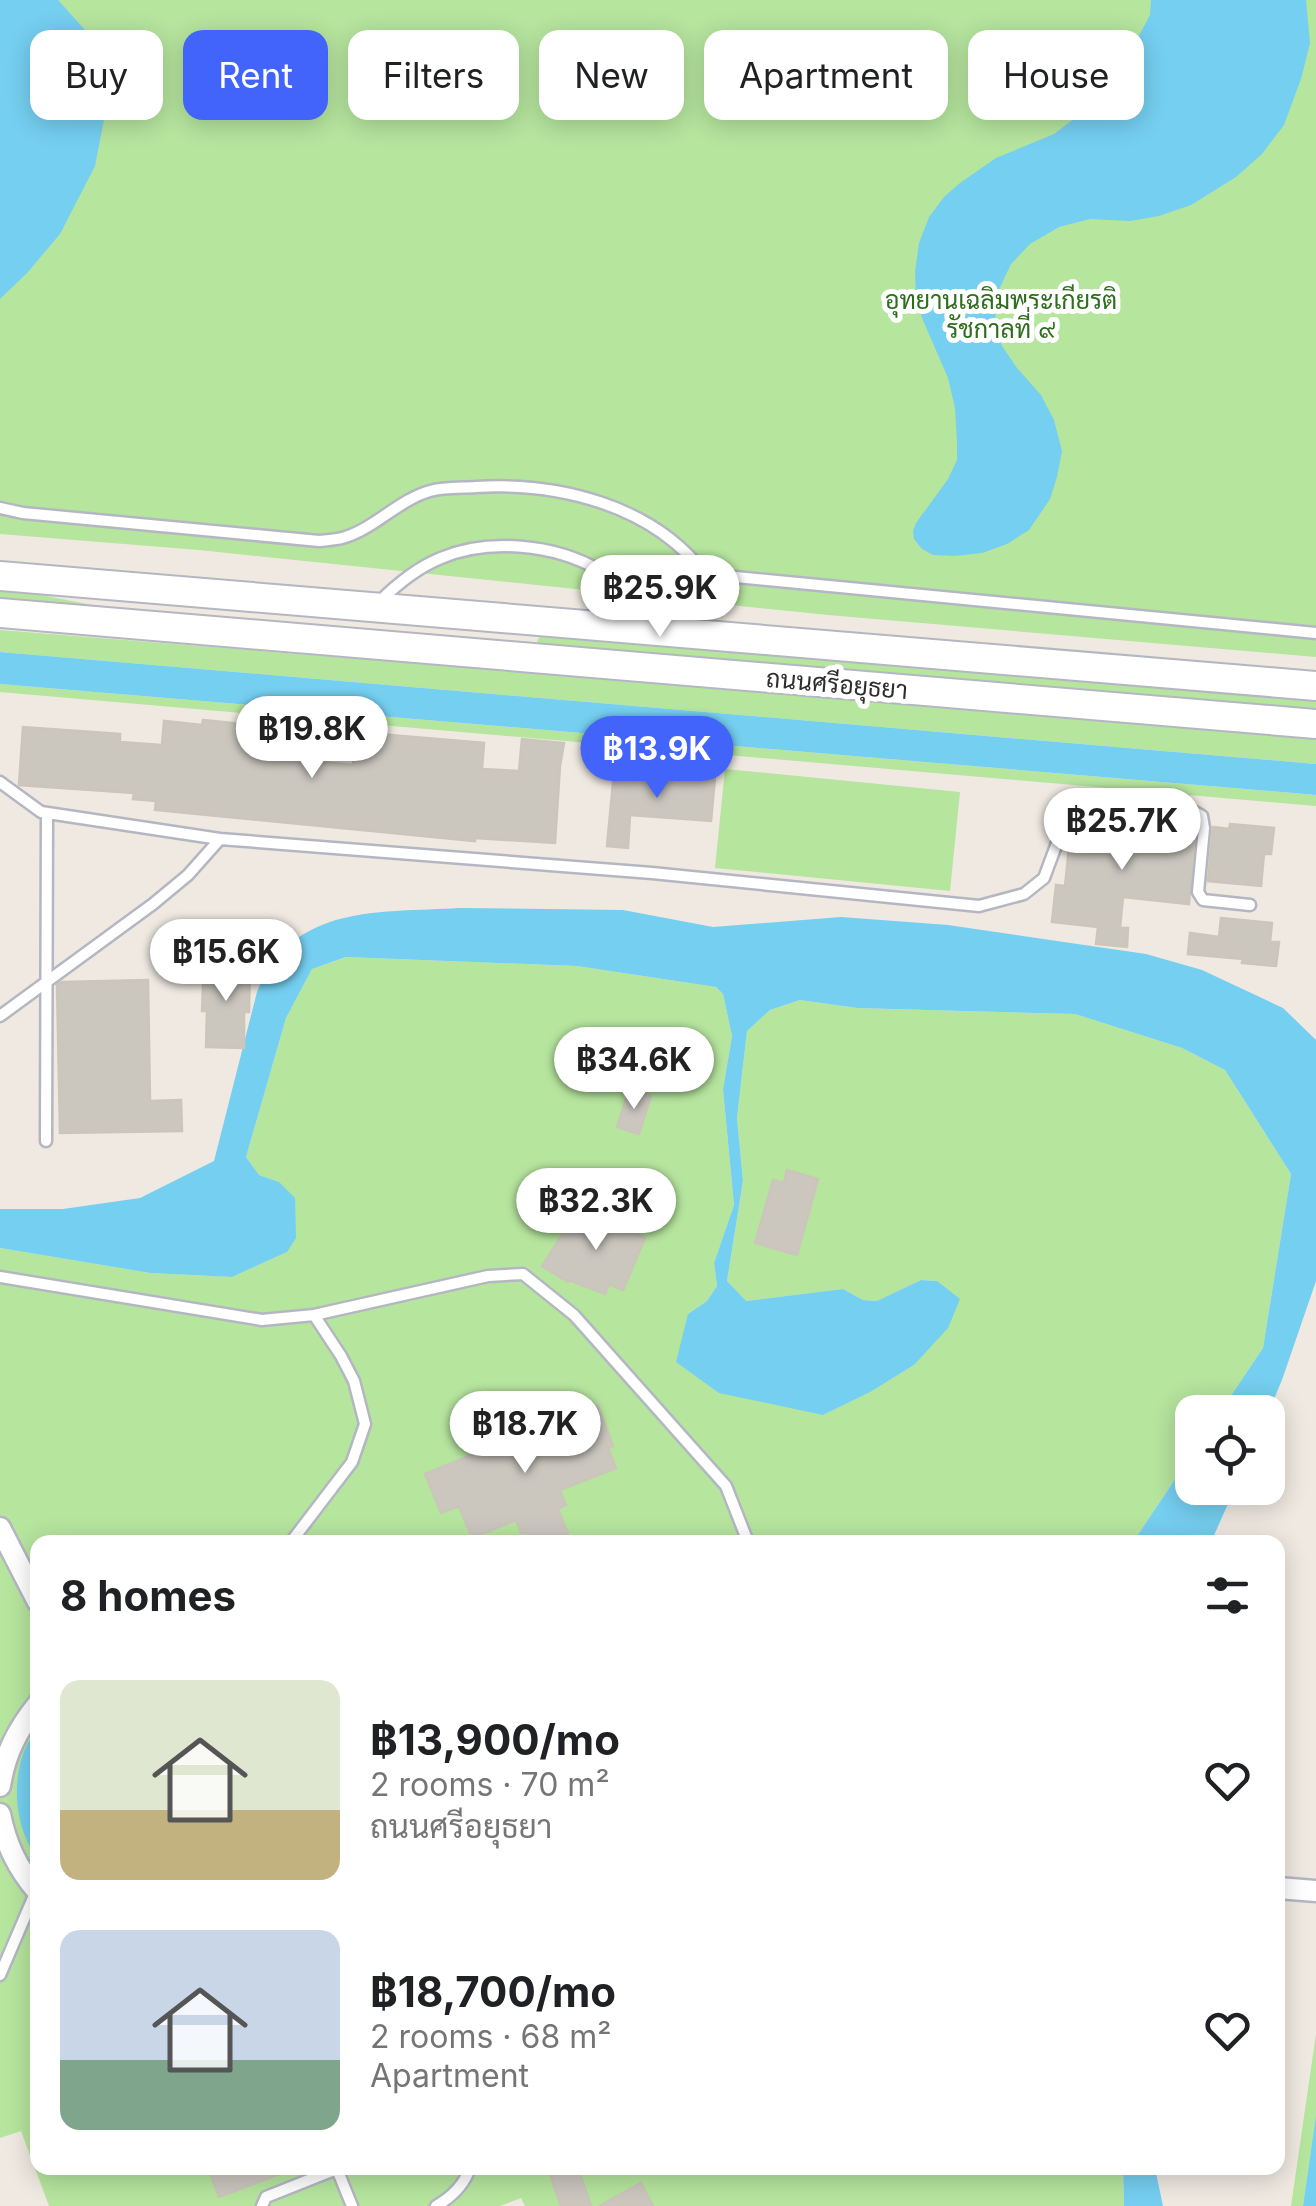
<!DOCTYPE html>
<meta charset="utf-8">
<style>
body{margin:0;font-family:Inter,Sarabun,sans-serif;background:#f2f2f2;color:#202124;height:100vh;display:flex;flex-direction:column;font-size:38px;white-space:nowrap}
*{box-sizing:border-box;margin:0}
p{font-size:32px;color:#757577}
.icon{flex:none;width:55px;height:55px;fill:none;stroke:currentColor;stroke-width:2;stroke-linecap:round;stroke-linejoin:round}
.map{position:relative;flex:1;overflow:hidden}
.details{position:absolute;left:30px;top:1535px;width:1255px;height:640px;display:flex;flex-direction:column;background:#fff;border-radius:20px;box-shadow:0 5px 25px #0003}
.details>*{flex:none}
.top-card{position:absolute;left:30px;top:30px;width:1258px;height:90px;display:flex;gap:20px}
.fabs{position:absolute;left:1175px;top:1395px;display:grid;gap:20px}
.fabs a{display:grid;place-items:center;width:110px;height:110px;border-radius:20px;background:#fff;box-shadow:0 5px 25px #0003;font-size:50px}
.price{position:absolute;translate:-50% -85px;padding:0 22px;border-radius:35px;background:#fff;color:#222;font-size:32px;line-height:65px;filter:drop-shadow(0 2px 5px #0008)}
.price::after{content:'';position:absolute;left:50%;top:60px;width:30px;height:22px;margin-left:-15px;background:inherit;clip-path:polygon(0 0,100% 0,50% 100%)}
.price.active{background:#4264fb;color:#fff}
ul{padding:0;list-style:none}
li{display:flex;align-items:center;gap:30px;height:250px;padding:0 30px}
li span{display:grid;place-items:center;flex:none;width:280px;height:200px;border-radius:20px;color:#555}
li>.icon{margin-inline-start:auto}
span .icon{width:120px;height:120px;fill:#fffc;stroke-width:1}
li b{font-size:42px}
h2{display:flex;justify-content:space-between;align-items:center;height:120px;padding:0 30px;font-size:42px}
.pill{padding:0 35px;border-radius:20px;background:#fff;box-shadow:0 5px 25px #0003;font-size:35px;line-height:90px}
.pill.active{background:#4264fb;color:#fff}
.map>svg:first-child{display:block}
.green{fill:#b6e59e}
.water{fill:#75cff0}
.building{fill:#cbc7bf;stroke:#cbc5ba;stroke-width:2.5}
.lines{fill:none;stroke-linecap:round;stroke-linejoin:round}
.service-casing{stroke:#b4b7c1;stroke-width:15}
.minor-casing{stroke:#b4b7c1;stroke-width:25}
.secondary-casing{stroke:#b4b7c1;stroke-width:32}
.service{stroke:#fff;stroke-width:10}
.minor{stroke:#fff;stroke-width:20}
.secondary{stroke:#fff;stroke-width:28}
.labels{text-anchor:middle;stroke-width:10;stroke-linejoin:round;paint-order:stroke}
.park-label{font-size:25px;fill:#2c6e1b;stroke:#fff}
.street-label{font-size:25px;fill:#2e2e2e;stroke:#fff}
</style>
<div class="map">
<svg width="1316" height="2206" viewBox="0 0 1316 2206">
<rect width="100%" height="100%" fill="#efe9e1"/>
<path class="green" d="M 0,0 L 1316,0 L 1316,657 L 828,615 L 199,550 L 0,534 Z
M 0,589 L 21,591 L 102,607 L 101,614 L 0,605 Z
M 0,630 L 1316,736 L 1316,764 L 0,652 Z
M 541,635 L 1316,698 L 1316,713 L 542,649 L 537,641 Z
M 0,684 L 1316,795 L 1316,806 L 0,692 Z
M 725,769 L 960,792 L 950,891 L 715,868 Z
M 347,957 L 577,966 L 716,987 L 723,994 L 732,1036 L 723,1089 L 734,1205 L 714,1263 L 717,1286 L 707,1301 L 688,1314 L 823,1415 L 869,1392 L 914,1365 L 937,1281 L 921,1280 L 878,1301 L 863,1300 L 843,1289 L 745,1301 L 727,1281 L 743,1181 L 737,1118 L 747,1031 L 770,1010 L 800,1000 L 857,1008 L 1075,1014 L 1182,1048 L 1225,1070 L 1291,1174 L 1263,1348 L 1220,1412 L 1192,1412 L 1192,1454 L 1133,1542 L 38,1542 L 38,2168 L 1123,2168 L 1124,2206 L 525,2206 L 521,2198 L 500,2206 L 49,2206 L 21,2131 L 0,2138 L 0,1248 L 150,1273 L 232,1277 L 287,1252 L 279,1182 L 259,1175 L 246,1157 L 286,1018 L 312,969 Z
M 1316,2034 L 1316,2116 L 1303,2206 L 1291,2206 Z"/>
<path class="water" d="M 0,0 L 58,0 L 95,41 L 108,99 L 95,166 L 60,234 L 27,273 L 0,299 Z
M 1151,0 L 1306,0 L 1310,43 L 1301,79 L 1284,125 L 1262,154 L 1236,177 L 1191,205 L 1159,216 L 1130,221 L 1090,219 L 1059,227 L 1030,244 L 1011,264 L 996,296 L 995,323 L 1002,346 L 1017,368 L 1041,395 L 1054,420 L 1062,451 L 1057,477 L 1050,499 L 1029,530 L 1007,544 L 982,553 L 955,556 L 933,555 L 922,549 L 914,539 L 913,531 L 916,523 L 948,479 L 957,460 L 957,442 L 955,408 L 948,378 L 922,318 L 916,295 L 915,272 L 919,243 L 929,217 L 944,197 L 960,183 L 996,158 L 1054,134 L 1109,92 L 1150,15 Z
M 0,652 L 1316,764 L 1316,795 L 0,684 Z
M 459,908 L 623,910 L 713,927 L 841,917 L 948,925 L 1146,954 L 1202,970 L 1283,1008 L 1316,1040 L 1316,1281 L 1282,1380 L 1268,1413 L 1220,1412 L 1263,1348 L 1291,1174 L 1225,1070 L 1182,1048 L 1075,1014 L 857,1008 L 800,1000 L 770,1010 L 747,1031 L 737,1118 L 743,1181 L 727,1281 L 746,1301 L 843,1289 L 863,1300 L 877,1301 L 921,1280 L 937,1281 L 960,1299 L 948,1328 L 914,1365 L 870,1392 L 823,1415 L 719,1393 L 676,1362 L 688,1314 L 707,1301 L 717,1286 L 714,1263 L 734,1205 L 723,1089 L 732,1036 L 723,994 L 716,987 L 577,966 L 346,957 L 312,969 L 286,1018 L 246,1157 L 259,1175 L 279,1182 L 295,1198 L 296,1238 L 287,1252 L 232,1277 L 150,1273 L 0,1248 L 0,1209 L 63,1209 L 140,1198 L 214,1161 L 257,992 C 293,903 380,913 459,908 Z
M 1192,1454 L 1192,1488 L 1235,1488 L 1211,1542 L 1133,1542 Z
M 37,1728 L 37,1857 C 15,1829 11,1782 25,1749 C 28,1742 34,1735 37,1728 Z
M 1316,2115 L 1316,2206 L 1303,2206 Z
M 1123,2168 L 1155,2168 L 1163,2206 L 1124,2206 Z"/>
<path class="building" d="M 203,720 L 244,724 L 242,746 L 254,747 L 254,755 L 353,765 L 356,732 L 484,743 L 482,769 L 519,771 L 522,739 L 564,743 L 560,766 L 555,843 L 475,838 L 475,841 L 155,810 L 156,801 L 133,799 L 134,793 L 19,785 L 23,727 L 120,734 L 120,742 L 162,745 L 164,721 L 202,725 Z
M 614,772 L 715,778 L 711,821 L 630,815 L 628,848 L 607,846 Z
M 1072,819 L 1151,827 L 1152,822 L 1195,826 L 1189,904 L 1123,897 L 1120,928 L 1128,928 L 1127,947 L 1096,944 L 1098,927 L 1052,922 L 1056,885 L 1065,886 Z
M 1230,824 L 1274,828 L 1271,854 L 1264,854 L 1261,886 L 1208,881 L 1213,827 L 1229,829 Z
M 1221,918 L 1272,923 L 1270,942 L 1279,942 L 1276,966 L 1242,963 L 1243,959 L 1188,954 L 1190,933 L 1219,937 Z
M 204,964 L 250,965 L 249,1012 L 244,1012 L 244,1048 L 206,1047 L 207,1011 L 202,1011 Z
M 148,980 L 150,1101 L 181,1100 L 182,1131 L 60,1133 L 57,985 L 62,982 Z
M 629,1089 L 651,1096 L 639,1134 L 617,1127 Z
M 787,1170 L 818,1179 L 797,1255 L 755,1243 L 773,1180 L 784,1183 Z
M 577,1211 L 608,1231 L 617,1211 L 637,1219 L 631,1232 L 645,1238 L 623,1290 L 609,1284 L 605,1294 L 569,1280 L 568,1282 L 542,1266 Z
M 598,1406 L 613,1446 L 608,1448 L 616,1468 L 560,1490 L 566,1505 L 558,1509 L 568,1534 L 547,1542 L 525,1542 L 516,1520 L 472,1538 L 459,1506 L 441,1513 L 425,1474 L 501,1443 L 493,1422 L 513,1414 L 521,1437 Z
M 208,2168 L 293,2168 L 293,2169 L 219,2197 Z
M 548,2168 L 578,2168 L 591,2206 L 561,2206 Z
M 641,2183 L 653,2206 L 599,2206 Z"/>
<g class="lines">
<defs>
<path id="service" d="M 0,508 L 23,513 L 319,541 C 326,540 335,540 342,538 C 373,530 398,500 430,491 C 444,487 461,488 476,487 C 559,482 652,505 705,574 L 1316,633
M 378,603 C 396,585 416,568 441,558 C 489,538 554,544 599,570 C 625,584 645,604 665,625
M 0,782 L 41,812 L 220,839 L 652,873 L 979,906 L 1024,894 L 1044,878 L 1060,835 L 1062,813 L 1067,807 L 1074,805 L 1195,812 L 1202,816 L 1204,828 L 1198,892 L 1203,900 L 1250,905
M 0,1016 L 153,904 L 188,875 L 220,839
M 46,1141 L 47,813
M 0,1277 L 262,1320 L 314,1315 L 488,1276 L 523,1274 L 574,1315 L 726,1486 L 748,1542
M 291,1542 L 352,1462 L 365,1424 L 354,1381 L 341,1356 L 314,1315
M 0,1975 L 36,1891
M 337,2169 L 352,2206
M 262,2206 L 266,2197 L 339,2168
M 436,2206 C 452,2197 464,2185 470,2168"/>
<path id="minor" d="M 0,1528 L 38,1602
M 0,1786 C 5,1754 17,1730 38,1704
M 0,1814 C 6,1844 17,1868 38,1892
M 1278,1888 L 1316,1891"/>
<path id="secondary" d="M 0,576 L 1316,686
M 0,613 L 1316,724"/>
</defs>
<use href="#service" class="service-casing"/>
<use href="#minor" class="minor-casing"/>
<use href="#secondary" class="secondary-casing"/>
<use href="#service" class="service"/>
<use href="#minor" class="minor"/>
<use href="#secondary" class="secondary"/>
</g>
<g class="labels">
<g class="park-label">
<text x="1001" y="309">อุทยานเฉลิมพระเกียรติ<tspan x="1001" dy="29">รัชกาลที่ ๙</tspan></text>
</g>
<g class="street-label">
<text transform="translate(837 684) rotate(5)" y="9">ถนนศรีอยุธยา</text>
</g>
</g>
</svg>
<div class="fabs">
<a><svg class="icon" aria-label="locate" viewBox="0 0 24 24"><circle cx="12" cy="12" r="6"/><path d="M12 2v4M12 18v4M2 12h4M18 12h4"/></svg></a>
</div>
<b class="price" style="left:660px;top:640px">฿25.9K</b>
<b class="price" style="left:312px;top:781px">฿19.8K</b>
<b class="price active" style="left:657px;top:801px">฿13.9K</b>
<b class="price" style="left:1122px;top:873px">฿25.7K</b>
<b class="price" style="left:226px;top:1004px">฿15.6K</b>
<b class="price" style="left:634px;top:1112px">฿34.6K</b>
<b class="price" style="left:596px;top:1253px">฿32.3K</b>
<b class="price" style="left:525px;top:1476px">฿18.7K</b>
<div class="top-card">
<a class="pill">Buy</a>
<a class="pill active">Rent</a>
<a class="pill">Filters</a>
<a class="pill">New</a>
<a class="pill">Apartment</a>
<a class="pill">House</a>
</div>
<section class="details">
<h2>8 homes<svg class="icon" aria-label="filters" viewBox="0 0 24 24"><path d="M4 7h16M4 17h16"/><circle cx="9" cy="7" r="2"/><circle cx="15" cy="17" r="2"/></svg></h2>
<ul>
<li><span style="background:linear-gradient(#dfe7d0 65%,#c2b280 0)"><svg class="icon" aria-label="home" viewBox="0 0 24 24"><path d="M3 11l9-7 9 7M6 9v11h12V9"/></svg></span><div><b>฿13,900/mo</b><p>2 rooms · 70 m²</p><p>ถนนศรีอยุธยา</p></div><svg class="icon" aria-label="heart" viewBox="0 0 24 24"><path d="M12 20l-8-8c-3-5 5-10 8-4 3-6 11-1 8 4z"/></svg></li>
<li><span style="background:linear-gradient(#c9d6e8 65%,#7fa58c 0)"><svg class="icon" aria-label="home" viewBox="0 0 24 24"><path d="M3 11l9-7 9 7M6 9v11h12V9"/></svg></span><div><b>฿18,700/mo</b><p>2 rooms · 68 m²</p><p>Apartment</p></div><svg class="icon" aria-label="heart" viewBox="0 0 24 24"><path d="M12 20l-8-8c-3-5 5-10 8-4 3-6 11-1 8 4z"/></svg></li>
</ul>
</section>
</div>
